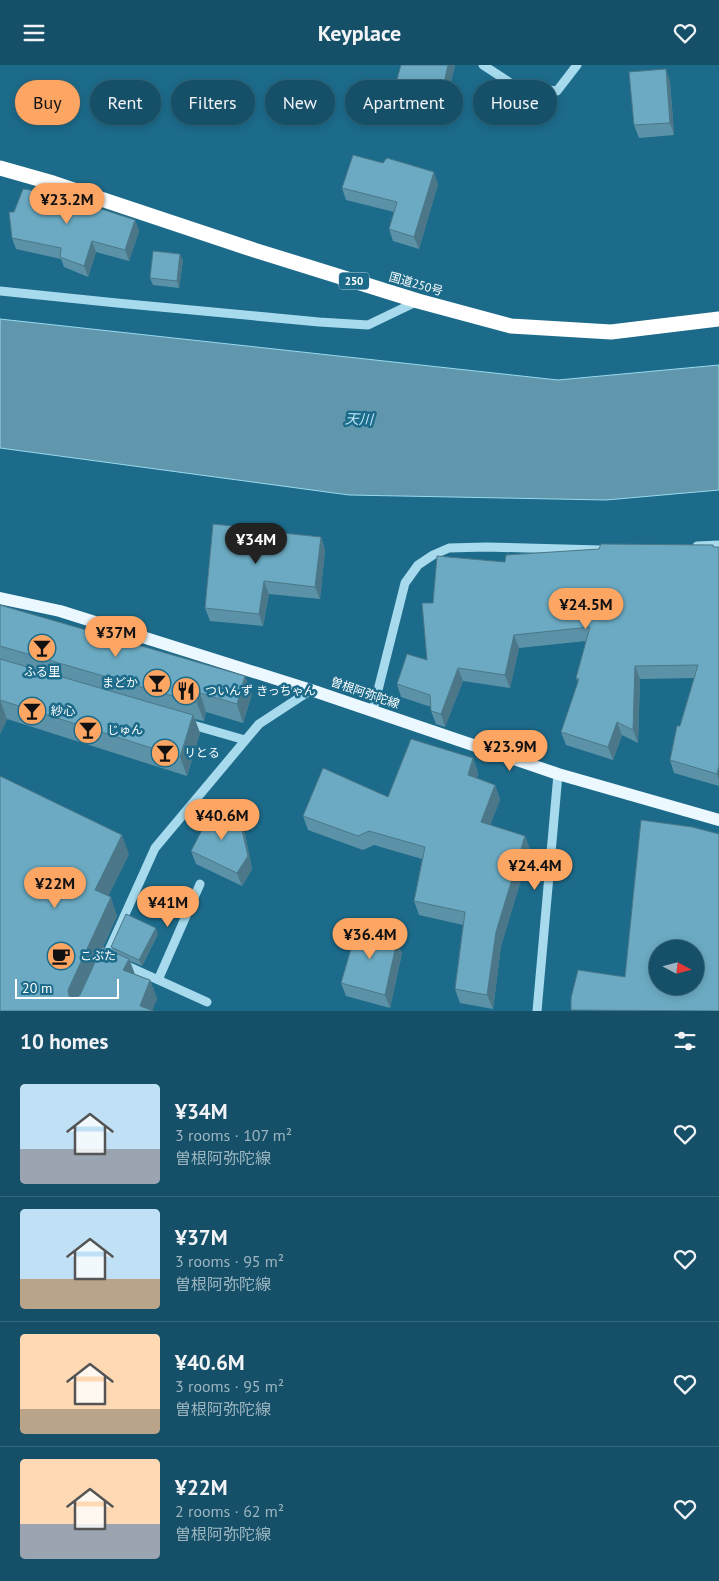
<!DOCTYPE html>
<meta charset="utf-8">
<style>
body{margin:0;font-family:"PT Sans","Noto Sans JP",sans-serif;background:#225a71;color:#f1f3f6;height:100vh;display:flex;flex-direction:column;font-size:19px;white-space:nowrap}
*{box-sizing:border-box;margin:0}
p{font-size:16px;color:#9db5c0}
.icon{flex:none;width:28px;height:28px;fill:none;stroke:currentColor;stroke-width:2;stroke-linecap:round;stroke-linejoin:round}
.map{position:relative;height:946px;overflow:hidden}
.panel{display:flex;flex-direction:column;background:#155068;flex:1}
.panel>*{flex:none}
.guide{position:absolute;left:15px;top:15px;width:690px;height:45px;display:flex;gap:10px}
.needle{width:32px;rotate:97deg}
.tools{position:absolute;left:649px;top:875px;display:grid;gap:10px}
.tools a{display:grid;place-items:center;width:55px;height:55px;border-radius:50%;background:#155068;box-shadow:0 2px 8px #0003,0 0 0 1px #34677c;font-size:25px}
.scale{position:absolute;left:15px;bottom:12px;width:104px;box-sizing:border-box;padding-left:5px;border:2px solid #fff;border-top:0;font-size:14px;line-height:18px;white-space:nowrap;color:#fff;-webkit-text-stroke:4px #1c6b8a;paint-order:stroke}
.price{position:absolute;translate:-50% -42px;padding:0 11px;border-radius:18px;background:#fda563;color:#111;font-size:16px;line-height:32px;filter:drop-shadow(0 1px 2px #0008)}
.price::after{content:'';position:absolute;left:50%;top:30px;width:15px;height:11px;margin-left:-8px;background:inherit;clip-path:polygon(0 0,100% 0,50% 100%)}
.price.on{background:#222;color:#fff}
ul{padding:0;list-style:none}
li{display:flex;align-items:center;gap:15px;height:125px;padding:0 20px}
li+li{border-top:1px solid #34677c}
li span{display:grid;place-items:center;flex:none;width:140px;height:100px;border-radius:5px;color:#555}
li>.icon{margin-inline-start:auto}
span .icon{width:60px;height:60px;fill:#fffc;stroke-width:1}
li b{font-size:21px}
h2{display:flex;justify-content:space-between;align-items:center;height:60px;padding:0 20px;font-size:21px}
.chip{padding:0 18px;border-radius:22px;background:#155068;box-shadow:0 2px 8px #0003,0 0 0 1px #34677c;font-size:18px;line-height:45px}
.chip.on{background:#fda563;color:#111}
header{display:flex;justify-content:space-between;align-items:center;height:65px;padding:0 20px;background:#155068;font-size:22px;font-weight:800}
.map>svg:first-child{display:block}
.water{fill:#6097ad;stroke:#99d9ee}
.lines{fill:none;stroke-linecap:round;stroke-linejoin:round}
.minor{stroke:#a6daec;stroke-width:9}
.major{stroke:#ebf8ff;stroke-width:12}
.highway{stroke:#fff;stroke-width:15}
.wall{fill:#5c92a7}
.shaded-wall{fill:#4b7788}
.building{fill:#6baac2;stroke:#4b7788;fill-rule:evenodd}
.labels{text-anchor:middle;stroke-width:5;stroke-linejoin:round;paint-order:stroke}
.shield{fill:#1c6b8a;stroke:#bbd3dc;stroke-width:1}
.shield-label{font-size:11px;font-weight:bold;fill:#fff}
.street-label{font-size:12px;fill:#fff;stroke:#1c6b8a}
.poi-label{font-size:12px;fill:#fff;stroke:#1c6b8a;text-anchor:start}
.water-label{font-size:14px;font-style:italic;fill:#bde7f6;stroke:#1c6b8a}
</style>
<header><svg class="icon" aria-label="menu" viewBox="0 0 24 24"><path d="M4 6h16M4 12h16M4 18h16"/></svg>Keyplace<svg class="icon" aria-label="heart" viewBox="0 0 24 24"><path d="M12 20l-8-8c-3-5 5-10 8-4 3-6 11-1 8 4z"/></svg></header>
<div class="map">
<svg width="719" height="946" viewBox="0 0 719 946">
<rect width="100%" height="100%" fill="#1c6b8a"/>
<path class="water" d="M 0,254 L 558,315 L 719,300 L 719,425 L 606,435 L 349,430 L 0,383 Z"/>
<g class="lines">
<path class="minor" d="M 483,0 L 515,21 L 557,26 L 577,0
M 0,226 L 117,238 L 319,257 L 368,260 L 418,236
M 697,481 L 719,480
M 373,645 L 405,518 L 418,500 L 433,490 L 449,483 L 486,482 L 601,485
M 186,658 L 245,675
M 104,896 L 155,783 L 259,659 L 311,625
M 123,899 L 207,937
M 158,915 L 200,819
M 537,946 L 558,709"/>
<path class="major" d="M 0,533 L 60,546 L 311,625 L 558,709 L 719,755"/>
<path class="highway" d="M 0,103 L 53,118 L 254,185 L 418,236 L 511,261 L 611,267 L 719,254"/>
</g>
<path class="wall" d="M 401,0 L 455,0 L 449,25 L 440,44 L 415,36 L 413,29 L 401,25 L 397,14 Z
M 670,16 L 674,70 L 639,73 L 634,60 Z
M 438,119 L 419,184 L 393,176 L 389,164 L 394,147 L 346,135 L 342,123 Z
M 135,155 L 139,166 L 129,196 L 96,187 L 88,212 L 64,202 L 61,194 L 16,184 L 12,173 Z
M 183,195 L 179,223 L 153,220 L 150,213 Z
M 273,467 L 321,472 L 325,485 L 320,534 L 269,529 L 263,561 L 210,556 L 205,543 Z
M 713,480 L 714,482 L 719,482 L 719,721 L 674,708 L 670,695 L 694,613 L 640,614 L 638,678 L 622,670 L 613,695 L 566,680 L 561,667 L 578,617 L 576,613 L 586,576 L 519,583 L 510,623 L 463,616 L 445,662 L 436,659 L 431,646 L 431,642 L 401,632 L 397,619 L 427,595 L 433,538 L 505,497 Z
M 0,540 L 252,629 L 243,658 L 206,647 L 204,656 L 195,654 L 200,668 L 187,711 L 7,654 L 0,669 Z
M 473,693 L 478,708 L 477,713 L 495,720 L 500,735 L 490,760 L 525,771 L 530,785 L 501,881 L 493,944 L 460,938 L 455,924 L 463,860 L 419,850 L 414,836 L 422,794 L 374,780 L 363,785 L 308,765 L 303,751 L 388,732 Z
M 240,756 L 245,769 L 252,804 L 242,821 L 196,799 L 191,786 Z
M 129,789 L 108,831 L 117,851 L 103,882 L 113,886 L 111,882 L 158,869 L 142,901 L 130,896 L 135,909 L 150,915 L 157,934 L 152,945 L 0,946 Z
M 402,888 L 390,943 L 346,931 L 341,918 Z"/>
<path class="shaded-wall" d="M 448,0 L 455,0 L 449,25 L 440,44 L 436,33 Z
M 666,4 L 670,16 L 674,70 L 670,58 Z
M 434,107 L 438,119 L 419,184 L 414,172 Z
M 135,155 L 139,166 L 129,196 L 125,185 Z
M 92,176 L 96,187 L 88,212 L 84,201 Z
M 180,189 L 183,195 L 179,223 L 177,216 Z
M 321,472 L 325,485 L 320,534 L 315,522 Z
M 264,516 L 269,529 L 263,561 L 259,549 Z
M 514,570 L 519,583 L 510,623 L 505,610 Z
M 635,601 L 640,614 L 638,678 L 633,665 Z
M 458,603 L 463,616 L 445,662 L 441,649 Z
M 245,611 L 252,629 L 243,658 L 237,639 Z
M 200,628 L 206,647 L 204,656 L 197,638 Z
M 0,635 L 7,654 L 0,669 Z
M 193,650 L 200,668 L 187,711 L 180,692 Z
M 617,657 L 622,670 L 613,695 L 608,682 Z
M 473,693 L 478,708 L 474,724 L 468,710 Z
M 719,701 L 719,715 L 717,709 Z
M 495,720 L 500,735 L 486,771 L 481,757 Z
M 240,756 L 245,769 L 252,804 L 242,821 L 237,808 Z
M 122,770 L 129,789 L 102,844 L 95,825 Z
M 525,771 L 530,785 L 501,881 L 493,944 L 487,930 L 496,867 Z
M 111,832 L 117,851 L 75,943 L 69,931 L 68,925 Z
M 156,863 L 158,869 L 142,901 L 139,895 Z
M 397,876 L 402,888 L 390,943 L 385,930 Z
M 129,894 L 136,913 L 123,905 Z
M 150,915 L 157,934 L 152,946 L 140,941 Z"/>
<path class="building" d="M 401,0 L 448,0 L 445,14 L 436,33 L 411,26 L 412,20 L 397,14 Z
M 666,4 L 670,58 L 634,60 L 629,7 Z
M 353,90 L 383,98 L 387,93 L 434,107 L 414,172 L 389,164 L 397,137 L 342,123 Z
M 23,124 L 52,128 L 135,155 L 125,185 L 92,176 L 84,201 L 60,192 L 61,183 L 12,173 L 9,147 L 14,147 Z
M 153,186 L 180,189 L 177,216 L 150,213 Z
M 213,459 L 272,465 L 272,467 L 321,472 L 315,522 L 264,516 L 259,549 L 205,543 Z
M 601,479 L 713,480 L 713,482 L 719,482 L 719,701 L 717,709 L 670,695 L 677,661 L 680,661 L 698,600 L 635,601 L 633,665 L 617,657 L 608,682 L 561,667 L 579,614 L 576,613 L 590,562 L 514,570 L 505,610 L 458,603 L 441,649 L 431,646 L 430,630 L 397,619 L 407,589 L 427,595 L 422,538 L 433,538 L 437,491 L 505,497 L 506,490 L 599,484 Z
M 0,540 L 245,611 L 237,639 L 200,628 L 197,638 L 0,581 Z
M 0,594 L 193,650 L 180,692 L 0,635 Z
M 411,674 L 473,693 L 468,710 L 495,720 L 481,757 L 525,771 L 496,867 L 487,930 L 455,924 L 465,847 L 414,836 L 425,782 L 369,766 L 358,771 L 303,751 L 323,703 L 388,732 Z
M 0,711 L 122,770 L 95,825 L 111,832 L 68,925 L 69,931 L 75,933 L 80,930 L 102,882 L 129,894 L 123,905 L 150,915 L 140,941 L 154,946 L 0,946 Z
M 214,742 L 240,756 L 248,791 L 237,808 L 191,786 Z
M 641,755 L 692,762 L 719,769 L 719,946 L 571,945 L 571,933 L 578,905 L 625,912 ZM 658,884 L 695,884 L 695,921 L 658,921 Z
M 126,849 L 156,863 L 139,895 L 111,882 Z
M 358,860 L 383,863 L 397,876 L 385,930 L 341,918 Z"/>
<defs>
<symbol id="bar-disc" viewBox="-11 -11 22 22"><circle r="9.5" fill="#fda563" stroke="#1c6b8a"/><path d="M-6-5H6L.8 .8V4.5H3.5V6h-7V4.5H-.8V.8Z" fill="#111"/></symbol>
<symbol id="restaurant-disc" viewBox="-11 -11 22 22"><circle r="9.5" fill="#fda563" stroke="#1c6b8a"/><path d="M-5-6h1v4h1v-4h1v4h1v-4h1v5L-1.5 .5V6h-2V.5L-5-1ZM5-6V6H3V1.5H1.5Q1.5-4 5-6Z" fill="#111"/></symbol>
<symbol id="cafe-disc" viewBox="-11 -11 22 22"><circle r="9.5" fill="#fda563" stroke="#1c6b8a"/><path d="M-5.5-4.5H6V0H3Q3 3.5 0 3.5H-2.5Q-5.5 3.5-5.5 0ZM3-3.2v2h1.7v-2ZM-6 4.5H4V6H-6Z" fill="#111"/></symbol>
</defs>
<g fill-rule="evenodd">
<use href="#bar-disc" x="26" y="567" width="32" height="32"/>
<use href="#bar-disc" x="141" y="602" width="32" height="32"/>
<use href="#restaurant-disc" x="170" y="610" width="32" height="32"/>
<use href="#bar-disc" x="16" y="630" width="32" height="32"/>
<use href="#bar-disc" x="72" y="649" width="32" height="32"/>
<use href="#bar-disc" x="149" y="672" width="32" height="32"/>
<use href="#cafe-disc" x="45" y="875" width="32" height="32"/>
</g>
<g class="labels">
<rect class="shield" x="339" y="207.5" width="30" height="17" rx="4"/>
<g class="shield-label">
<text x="354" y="220">250</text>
</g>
<g class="street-label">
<text transform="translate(416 219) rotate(16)" y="4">国道250号</text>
<text transform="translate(365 628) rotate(19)" y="4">曽根阿弥陀線</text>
</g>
<g class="poi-label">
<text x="42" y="611" text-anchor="middle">ふる里</text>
<text x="138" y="622" text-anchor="end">まどか</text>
<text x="205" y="630">ついんず きっちゃん</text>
<text x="51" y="650">紗心</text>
<text x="107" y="669">じゅん</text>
<text x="184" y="692">リとる</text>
<text x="80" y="895">こぶた</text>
</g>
<g class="water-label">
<text transform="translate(359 354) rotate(2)" y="5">天川</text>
</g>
</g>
</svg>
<div class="tools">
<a><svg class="needle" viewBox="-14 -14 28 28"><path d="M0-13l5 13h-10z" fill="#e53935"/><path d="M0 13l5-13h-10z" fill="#9db5c0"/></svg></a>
</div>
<div class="scale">20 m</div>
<b class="price" style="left:67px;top:160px">¥23.2M</b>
<b class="price on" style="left:256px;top:500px">¥34M</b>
<b class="price" style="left:586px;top:565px">¥24.5M</b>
<b class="price" style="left:116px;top:593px">¥37M</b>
<b class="price" style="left:510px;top:707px">¥23.9M</b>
<b class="price" style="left:222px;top:776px">¥40.6M</b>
<b class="price" style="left:535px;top:826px">¥24.4M</b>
<b class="price" style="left:55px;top:844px">¥22M</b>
<b class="price" style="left:168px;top:863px">¥41M</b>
<b class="price" style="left:370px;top:895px">¥36.4M</b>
<div class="guide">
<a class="chip on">Buy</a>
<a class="chip">Rent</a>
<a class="chip">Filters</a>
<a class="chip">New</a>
<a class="chip">Apartment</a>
<a class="chip">House</a>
</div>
</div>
<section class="panel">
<h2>10 homes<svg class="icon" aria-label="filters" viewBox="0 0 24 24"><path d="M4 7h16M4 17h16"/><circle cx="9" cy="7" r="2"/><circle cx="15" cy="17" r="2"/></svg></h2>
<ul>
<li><span style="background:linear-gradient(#bfe0f5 65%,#9aa5b1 0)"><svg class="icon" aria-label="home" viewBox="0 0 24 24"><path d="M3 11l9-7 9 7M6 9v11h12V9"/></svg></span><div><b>¥34M</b><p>3 rooms · 107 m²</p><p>曽根阿弥陀線</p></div><svg class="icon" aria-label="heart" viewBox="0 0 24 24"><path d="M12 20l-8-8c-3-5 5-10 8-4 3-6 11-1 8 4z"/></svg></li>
<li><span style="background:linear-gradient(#bfe0f5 70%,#b9a48a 0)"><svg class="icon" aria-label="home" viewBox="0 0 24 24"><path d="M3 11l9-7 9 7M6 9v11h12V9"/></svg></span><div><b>¥37M</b><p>3 rooms · 95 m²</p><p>曽根阿弥陀線</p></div><svg class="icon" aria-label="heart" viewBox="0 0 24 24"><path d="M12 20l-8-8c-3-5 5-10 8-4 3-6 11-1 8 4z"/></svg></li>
<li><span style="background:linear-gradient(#ffd9b3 75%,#b9a48a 0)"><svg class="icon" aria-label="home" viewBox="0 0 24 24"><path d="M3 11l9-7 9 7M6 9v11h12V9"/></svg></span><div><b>¥40.6M</b><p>3 rooms · 95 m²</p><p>曽根阿弥陀線</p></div><svg class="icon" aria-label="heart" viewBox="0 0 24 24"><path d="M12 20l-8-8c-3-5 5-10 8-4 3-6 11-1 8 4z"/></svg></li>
<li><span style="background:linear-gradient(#ffd9b3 65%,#9aa5b1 0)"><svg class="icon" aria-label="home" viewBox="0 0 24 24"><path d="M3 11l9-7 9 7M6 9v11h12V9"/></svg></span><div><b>¥22M</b><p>2 rooms · 62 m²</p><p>曽根阿弥陀線</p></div><svg class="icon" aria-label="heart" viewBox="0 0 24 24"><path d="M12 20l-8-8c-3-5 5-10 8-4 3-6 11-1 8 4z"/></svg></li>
</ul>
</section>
